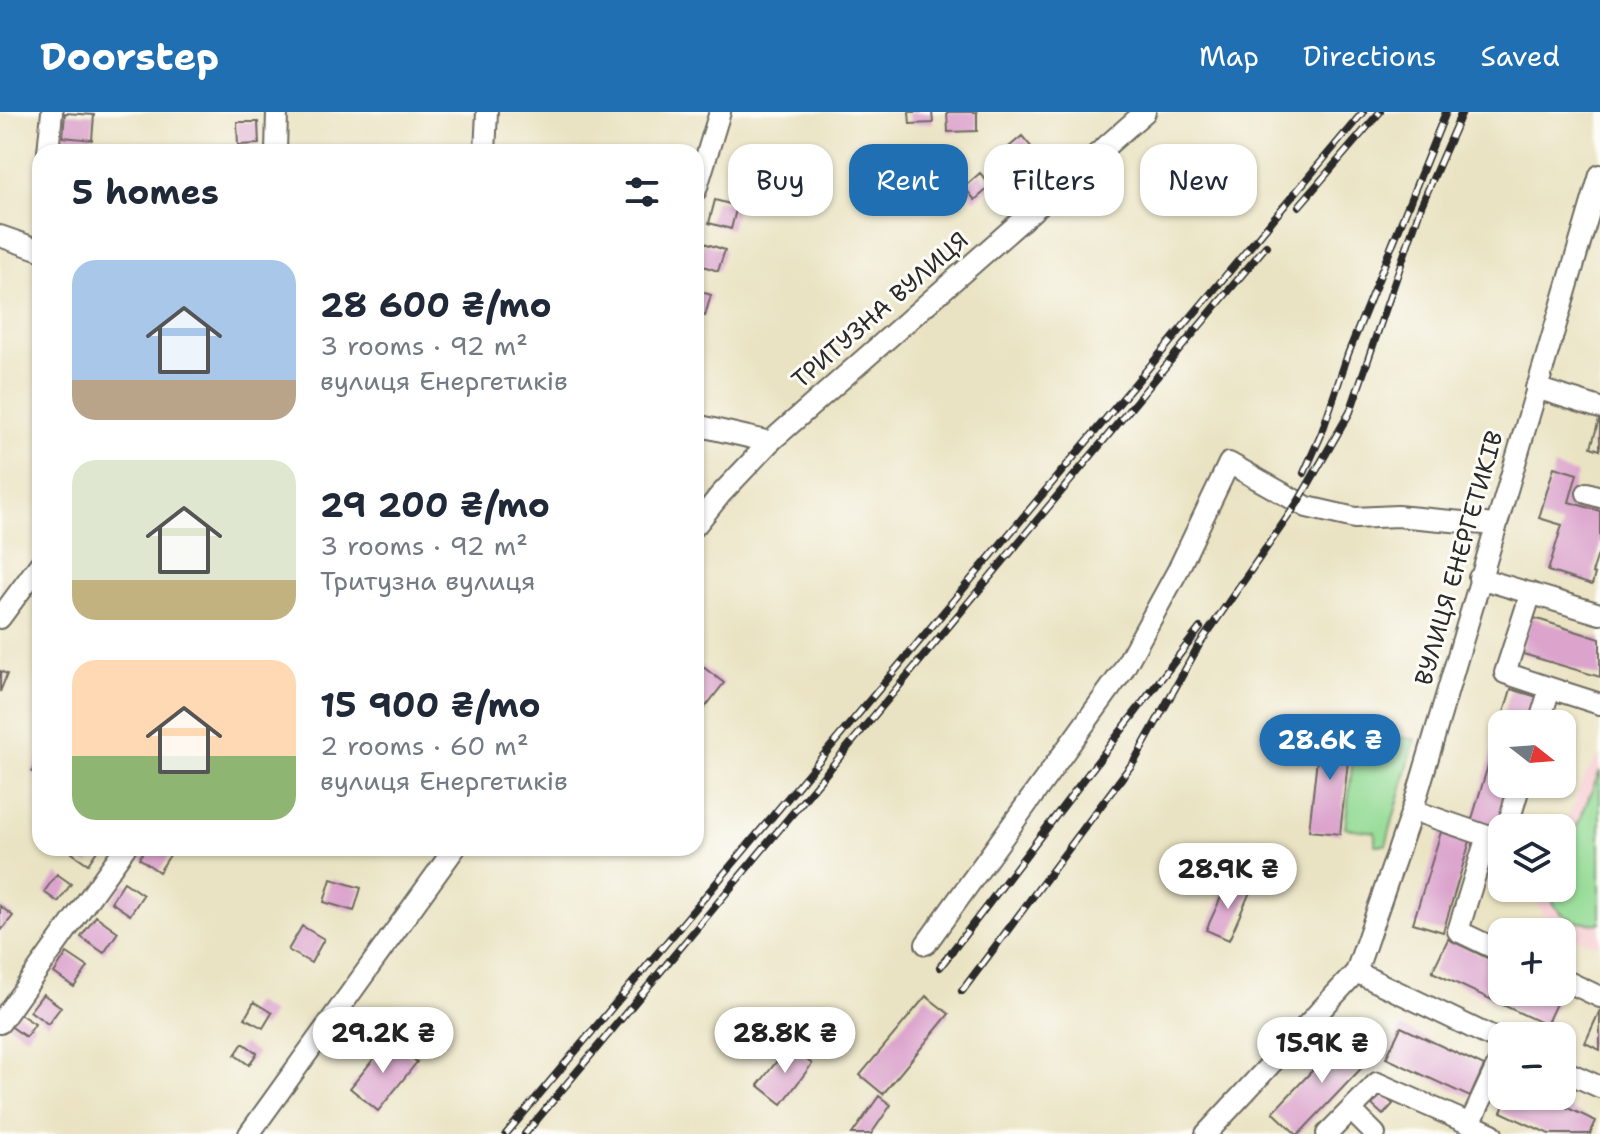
<!DOCTYPE html>
<meta charset="utf-8">
<style>
body{margin:0;font-family:"Shantell Sans",sans-serif;background:#f2f2f3;color:#1f2937;height:100vh;display:flex;flex-direction:column;font-size:30px;white-space:nowrap}
*{box-sizing:border-box;margin:0}
p{font-size:26px;color:#747a83}
.icon{flex:none;width:44px;height:44px;fill:none;stroke:currentColor;stroke-width:2;stroke-linecap:round;stroke-linejoin:round}
.map{position:relative;flex:1;overflow:hidden}
.drawer{position:absolute;left:32px;top:32px;width:672px;height:712px;display:flex;flex-direction:column;background:#fff;border-radius:24px;box-shadow:0 2px 6px #0004}
.drawer>*{flex:none}
.guide{position:absolute;left:728px;top:32px;width:752px;height:72px;display:flex;gap:16px}
.needle{width:52px;rotate:107deg}
.controls{position:absolute;left:1488px;top:598px;display:grid;gap:16px}
.controls a{display:grid;place-items:center;width:88px;height:88px;border-radius:16px;background:#fff;box-shadow:0 2px 6px #0004;font-size:40px}
.price{position:absolute;translate:-50% -68px;padding:0 18px;border-radius:28px;background:#fff;color:#222;font-size:26px;line-height:52px;filter:drop-shadow(0 2px 4px #0008)}
.price::after{content:'';position:absolute;left:50%;top:48px;width:24px;height:18px;margin-left:-12px;background:inherit;clip-path:polygon(0 0,100% 0,50% 100%)}
.price.active{background:#1f6fb2;color:#fff}
ul{padding:0;list-style:none}
li{display:flex;align-items:center;gap:24px;height:200px;padding:0 40px}
li span{display:grid;place-items:center;flex:none;width:224px;height:160px;border-radius:24px;color:#555}
li>.icon{margin-inline-start:auto}
span .icon{width:96px;height:96px;fill:#fffc;stroke-width:1}
li b{font-size:34px}
h2{display:flex;justify-content:space-between;align-items:center;height:96px;padding:0 40px;font-size:34px}
.chip{padding:0 28px;border-radius:24px;background:#fff;box-shadow:0 2px 6px #0004;font-size:28px;line-height:72px}
.chip.active{background:#1f6fb2;color:#fff}
header{display:flex;align-items:center;gap:48px;box-sizing:border-box;height:112px;padding:0 40px;background:#1f6fb2;color:#fff}
header strong{font-size:38px}
nav{display:flex;gap:44px;margin-inline-start:auto;font-size:28px}
.map>svg:first-child{display:block}
.built{fill:#f7cfd4}
.green{fill:#94db95;stroke:#608360;stroke-width:2}
.building{fill:#dca4cd}
.lines{fill:none;stroke-linecap:round;stroke-linejoin:round}
.minor-casing{stroke:#6e6b60;stroke-width:24}
.minor{stroke:#fff;stroke-width:20}
.rail-casing{stroke:#2b2b2b;stroke-width:8}
.rail{stroke:#fdfcf7;stroke-width:5;stroke-dasharray:15;stroke-linecap:butt}
.labels{text-anchor:middle;stroke-width:6;stroke-linejoin:round;paint-order:stroke}
.street-label{font-size:24px;fill:#2b2b2b;stroke:#fdfcf7}
</style>
<header>
<strong>Doorstep</strong>
<nav><a>Map</a><a>Directions</a><a>Saved</a></nav>
</header>
<div class="map">
<svg width="1600" height="1022" viewBox="0 0 1600 1022">
<rect width="100%" height="100%" fill="#fdfcf7"/>
<filter id="ink" filterUnits="userSpaceOnUse"><feTurbulence type="fractalNoise" baseFrequency=".0125" numOctaves="2"/><feDisplacementMap in="SourceGraphic" scale="16" xChannelSelector="R" yChannelSelector="G"/><feConvolveMatrix kernelMatrix="1 2 1 2 8 2 1 2 1" color-interpolation-filters="sRGB"/></filter>
<filter id="wash" filterUnits="userSpaceOnUse"><feTurbulence type="fractalNoise" baseFrequency=".006" numOctaves="4" result="noise"/><feDisplacementMap in="SourceGraphic" scale="32" xChannelSelector="R" yChannelSelector="G"/><feGaussianBlur stdDeviation="1.8" result="paint"/><feColorMatrix in="noise" values="0 0 0 0 0 0 0 0 0 0 0 0 0 0 0 0 0 1.4 0 .05"/><feComposite in="paint" operator="in"/></filter>
<g filter="url(#wash)">
<rect width="100%" height="100%" fill="#eae3c3"/>
<path class="built" d="M 1600,643 L 1600,834 L 1558,820 L 1547,809 L 1537,788 L 1542,776 L 1562,776 L 1562,723 L 1584,665 Z"/>
<path class="green" d="M 1356,620 L 1415,627 L 1386,733 L 1375,733 L 1375,720 L 1345,716 Z
M 1600,659 L 1600,811 C 1578,814 1548,802 1552,776 L 1562,776 L 1562,751 Z"/>
<g id="blocks">
<path class="building" d="M 909,0 L 932,0 L 933,11 L 910,12 Z
M 947,0 L 977,0 L 977,19 L 948,20 Z
M 65,1 L 94,3 L 92,28 L 63,25 Z
M 237,10 L 258,10 L 259,32 L 238,33 Z
M 1022,24 L 1034,38 L 1014,54 L 1003,40 Z
M 980,61 L 991,74 L 975,88 L 964,75 Z
M 715,88 L 737,94 L 731,117 L 709,111 Z
M 704,131 L 725,138 L 718,159 L 697,152 Z
M 696,178 L 711,183 L 705,204 L 696,201 Z
M 1599,308 L 1600,308 L 1600,338 L 1591,335 Z
M 1554,355 L 1577,362 L 1569,390 L 1600,399 L 1600,436 L 1592,461 L 1595,462 L 1592,473 L 1548,459 L 1562,413 L 1539,406 Z
M 1531,505 L 1600,527 L 1600,565 L 1520,541 Z
M 698,551 L 724,571 L 696,607 L 696,554 Z
M 0,559 L 7,562 L 0,580 Z
M 1511,577 L 1537,585 L 1528,612 L 1502,612 L 1502,672 L 1510,672 L 1496,718 L 1471,710 Z
M 1320,619 L 1351,622 L 1340,722 L 1309,719 Z
M 40,644 L 40,664 L 32,660 Z
M 1441,720 L 1470,729 L 1443,820 L 1413,811 Z
M 76,736 L 99,736 L 88,752 L 72,741 Z
M 146,736 L 160,736 L 170,743 L 159,760 L 139,746 Z
M 57,762 L 71,772 L 58,790 L 44,780 Z
M 331,767 L 361,776 L 354,799 L 324,790 Z
M 124,770 L 143,783 L 130,803 L 111,790 Z
M 1228,770 L 1250,780 L 1229,828 L 1206,818 Z
M 0,794 L 13,804 L 0,820 Z
M 96,804 L 118,820 L 104,841 L 81,825 Z
M 302,814 L 324,827 L 311,851 L 288,838 Z
M 1448,827 L 1502,853 L 1502,880 L 1561,881 L 1546,913 L 1432,860 Z
M 67,841 L 88,855 L 74,875 L 54,861 Z
M 43,882 L 61,895 L 48,912 L 30,899 Z
M 926,884 L 949,902 L 883,982 L 860,963 Z
M 254,890 L 272,901 L 263,916 L 245,906 Z
M 1600,898 L 1600,938 L 1585,931 Z
M 18,901 L 35,912 L 26,925 L 9,913 Z
M 1401,915 L 1484,954 L 1470,985 L 1386,946 Z
M 1347,922 L 1371,946 L 1299,1022 L 1296,1022 L 1273,1000 Z
M 389,928 L 417,950 L 378,999 L 350,976 Z
M 243,931 L 257,941 L 249,953 L 235,943 Z
M 789,934 L 812,952 L 782,992 L 758,973 Z
M 1382,982 L 1393,992 L 1383,1003 L 1372,993 Z
M 879,984 L 891,993 L 871,1022 L 852,1022 Z
M 1508,984 L 1542,984 L 1596,1009 L 1590,1022 L 1549,1022 L 1501,1000 Z"/>
</g>
</g>
<g filter="url(#ink)">
<use href="#blocks" fill-opacity="0" stroke="#6e6b60" stroke-width="2"/>
<g class="lines">
<defs>
<path id="minor" d="M 48,40 L 52,0
M 276,40 L 277,0
M 485,40 L 487,0
M 696,78 L 720,0
M 0,124 L 40,138
M 1536,276 L 1600,296
M 696,313 L 770,330
M 1587,381 L 1600,385
M 696,413 L 720,383 L 770,330 L 1145,0
M 1479,466 L 1600,502
M 1531,481 L 1505,561 L 1550,576 L 1539,612
M 0,506 L 40,452
M 1550,576 L 1600,592
M 1412,698 L 1487,724 L 1458,819 L 1502,840
M 1507,716 L 1520,672
M 926,832 L 1122,560 L 1178,458 L 1229,351 L 1307,395 L 1355,406 L 1397,404 L 1495,413
M 1356,860 L 1502,930
M 1562,867 L 1600,885
M 0,911 L 125,736
M 1562,958 L 1600,975
M 1351,998 L 1375,1022
M 249,1022 L 455,736
M 1206,1022 L 1356,860 L 1414,693 L 1600,63
M 1327,1022 L 1377,971 L 1470,1012
M 1492,1022 L 1470,1012 L 1502,943"/>
</defs>
<use href="#minor" class="minor-casing"/>
<use href="#minor" class="minor"/>
<defs>
<path id="rail" d="M 1299,94 L 1380,0
M 1304,361 L 1321,323 L 1348,242 L 1446,0
M 940,855 L 1200,516
M 962,879 L 1135,648 L 1199,533 L 1298,390 L 1350,300 L 1421,94 L 1462,0
M 506,1022 L 1363,0
M 525,1022 L 1266,134"/>
</defs>
<use href="#rail" class="rail-casing"/>
<use href="#rail" class="rail"/>
</g>
</g>
<g class="labels">
<g class="street-label">
<text transform="translate(880 198) rotate(-41)" y="8">ТРИТУЗНА ВУЛИЦЯ</text>
<text transform="translate(1459 446) rotate(-74)" y="8">ВУЛИЦЯ ЕНЕРГЕТИКІВ</text>
</g>
</g>
</svg>
<div class="controls">
<a><svg class="needle" viewBox="-14 -14 28 28"><path d="M0-13l5 13h-10z" fill="#e53935"/><path d="M0 13l5-13h-10z" fill="#747a83"/></svg></a>
<a><svg class="icon" aria-label="layers" viewBox="0 0 24 24"><path d="M12 4l9 5-9 5-9-5zM3 14l9 5 9-5"/></svg></a>
<a>+</a>
<a>−</a>
</div>
<b class="price active" style="left:1330px;top:670px">28.6K ₴</b>
<b class="price" style="left:1228px;top:799px">28.9K ₴</b>
<b class="price" style="left:383px;top:963px">29.2K ₴</b>
<b class="price" style="left:785px;top:963px">28.8K ₴</b>
<b class="price" style="left:1322px;top:973px">15.9K ₴</b>
<div class="guide">
<a class="chip">Buy</a>
<a class="chip active">Rent</a>
<a class="chip">Filters</a>
<a class="chip">New</a>
</div>
<section class="drawer">
<h2>5 homes<svg class="icon" aria-label="filters" viewBox="0 0 24 24"><path d="M4 7h16M4 17h16"/><circle cx="9" cy="7" r="2"/><circle cx="15" cy="17" r="2"/></svg></h2>
<ul>
<li><span style="background:linear-gradient(#a9c7e8 75%,#b9a48a 0)"><svg class="icon" aria-label="home" viewBox="0 0 24 24"><path d="M3 11l9-7 9 7M6 9v11h12V9"/></svg></span><div><b>28 600 ₴/mo</b><p>3 rooms · 92 m²</p><p>вулиця Енергетиків</p></div></li>
<li><span style="background:linear-gradient(#dfe7d0 75%,#c2b280 0)"><svg class="icon" aria-label="home" viewBox="0 0 24 24"><path d="M3 11l9-7 9 7M6 9v11h12V9"/></svg></span><div><b>29 200 ₴/mo</b><p>3 rooms · 92 m²</p><p>Тритузна вулиця</p></div></li>
<li><span style="background:linear-gradient(#ffd9b3 60%,#8fb573 0)"><svg class="icon" aria-label="home" viewBox="0 0 24 24"><path d="M3 11l9-7 9 7M6 9v11h12V9"/></svg></span><div><b>15 900 ₴/mo</b><p>2 rooms · 60 m²</p><p>вулиця Енергетиків</p></div></li>
</ul>
</section>
</div>
